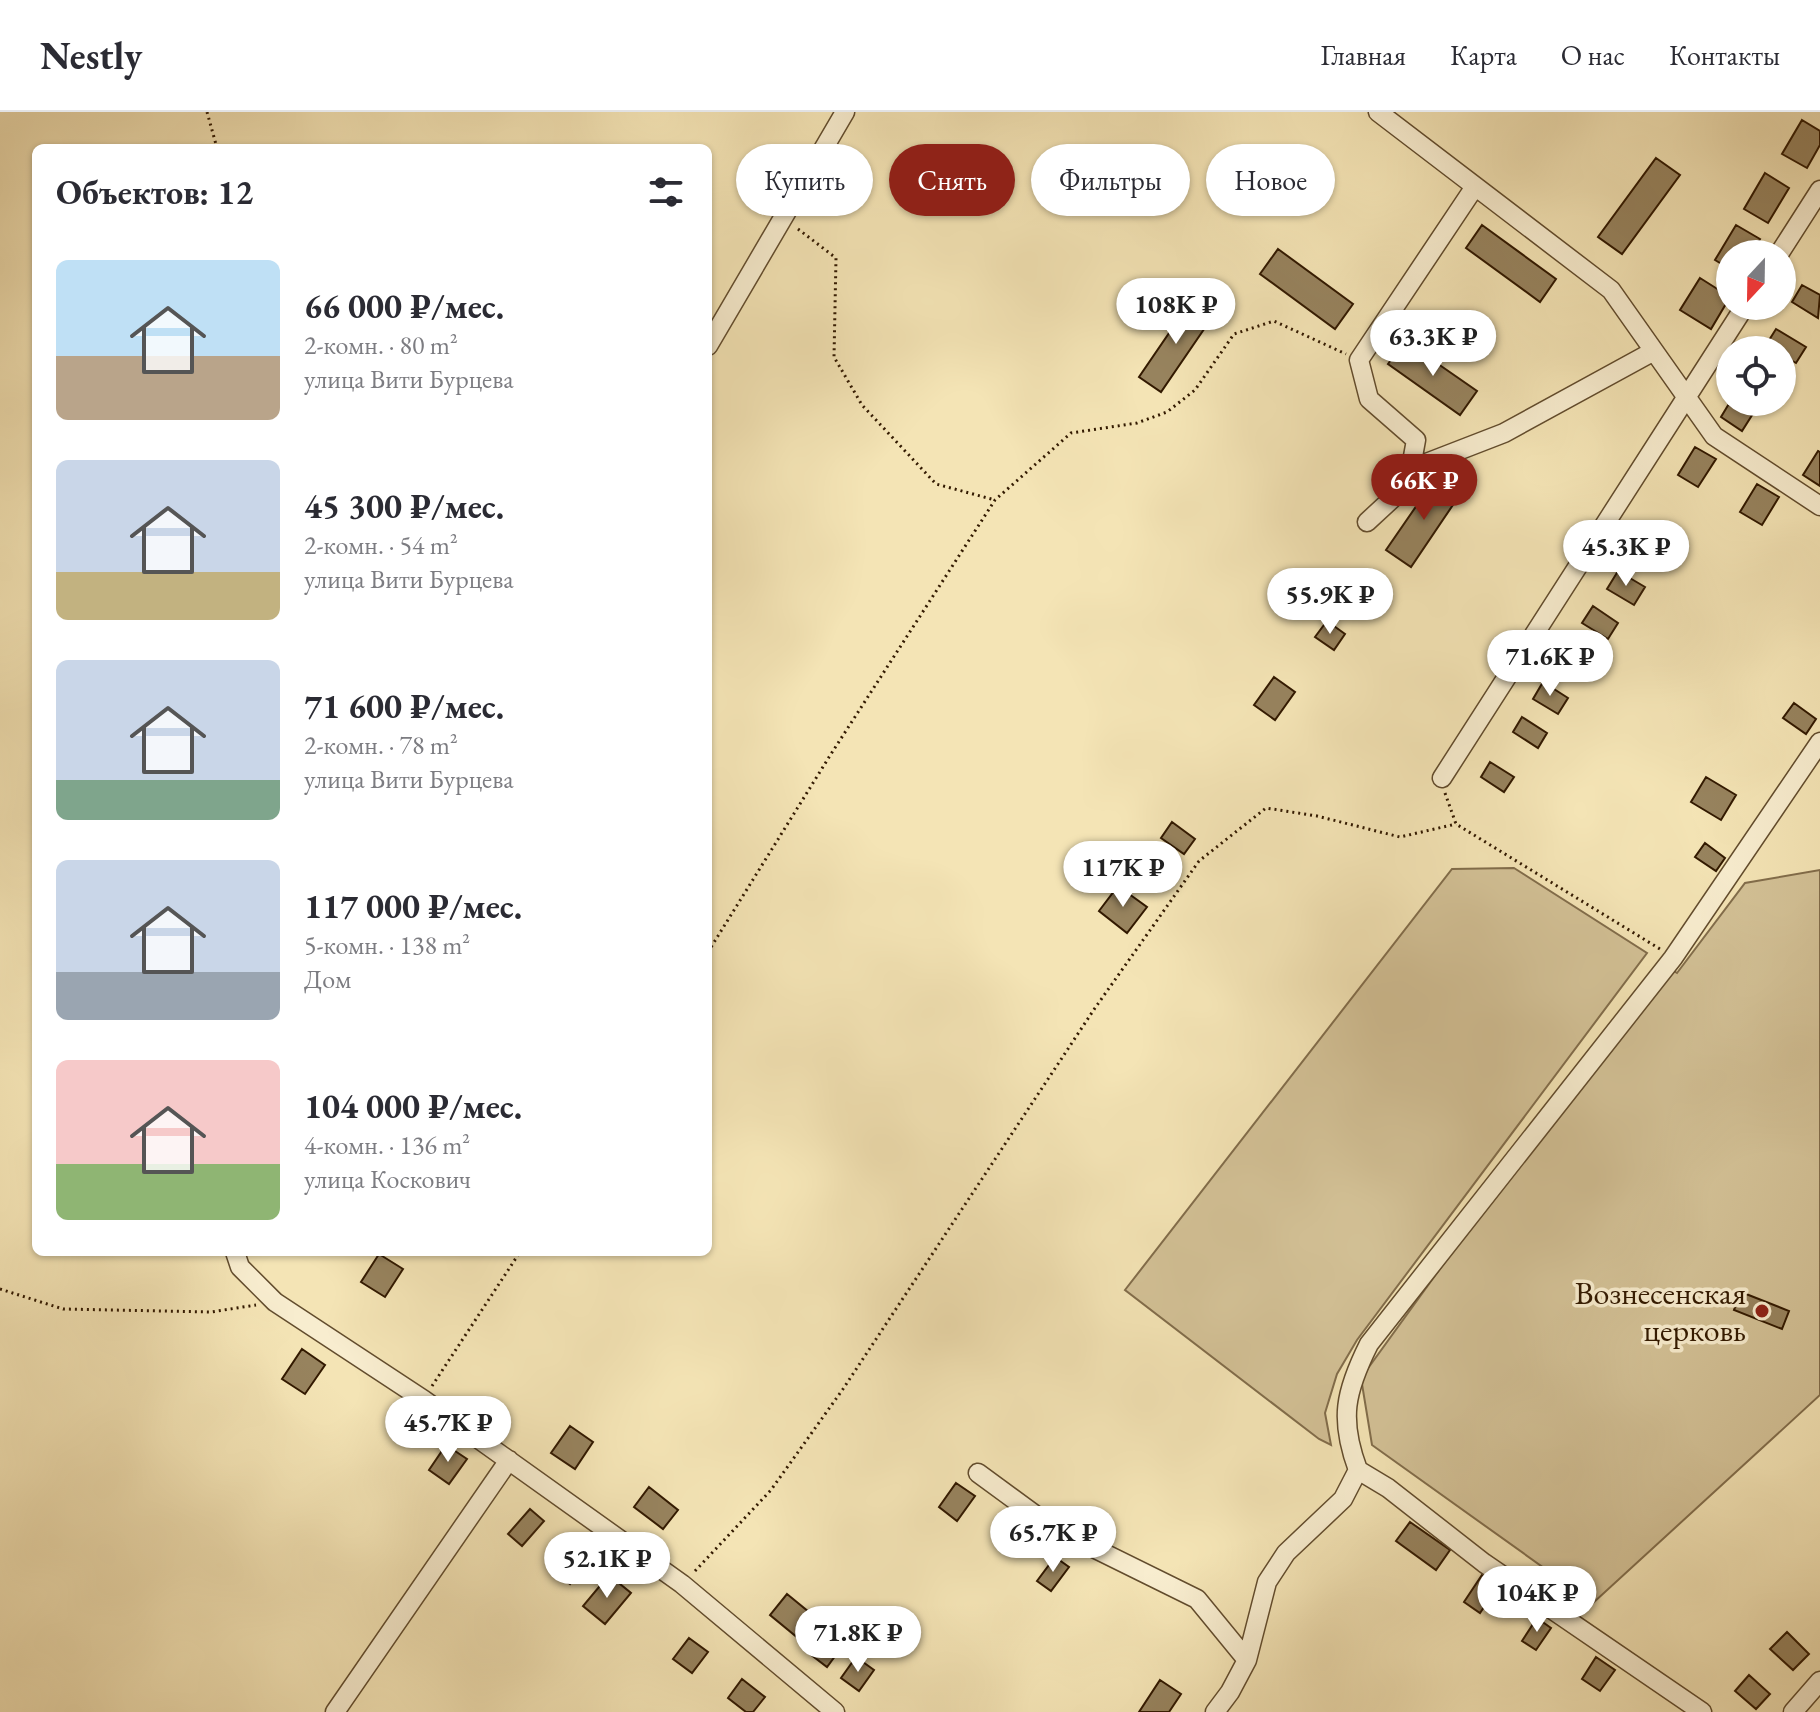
<!DOCTYPE html>
<html lang="ru">
<meta charset="utf-8">
<style>
body{margin:0;font-family:"EB Garamond",serif;background:#f7f7f7;color:#2b2b33;height:100vh;display:flex;flex-direction:column;font-size:30px;white-space:nowrap}
*{box-sizing:border-box;margin:0}
p{font-size:26px;color:#7c7c81}
.icon{flex:none;width:44px;height:44px;fill:none;stroke:currentColor;stroke-width:2;stroke-linecap:round;stroke-linejoin:round}
.map{position:relative;flex:1;overflow:hidden}
.drawer{position:absolute;left:32px;top:32px;width:680px;height:1112px;display:flex;flex-direction:column;background:#fff;border-radius:12px;box-shadow:0 2px 6px #0004}
.drawer>*{flex:none}
.hud{position:absolute;left:736px;top:32px;width:760px;height:72px;display:flex;gap:16px}
.needle{width:52px;rotate:202deg}
.fabs{position:absolute;left:1716px;top:128px;display:grid;gap:16px}
.fabs a{display:grid;place-items:center;width:80px;height:80px;border-radius:50%;background:#fff;box-shadow:0 2px 6px #0004;font-size:40px}
.price{position:absolute;translate:-50% -68px;padding:0 18px;border-radius:28px;background:#fff;color:#222;font-size:26px;line-height:52px;filter:drop-shadow(0 2px 4px #0008)}
.price::after{content:'';position:absolute;left:50%;top:48px;width:24px;height:18px;margin-left:-12px;background:inherit;clip-path:polygon(0 0,100% 0,50% 100%)}
.price.on{background:#8f2418;color:#fff}
ul{padding:0;list-style:none}
li{display:flex;align-items:center;gap:24px;height:200px;padding:0 24px}
li span{display:grid;place-items:center;flex:none;width:224px;height:160px;border-radius:12px;color:#555}
li>.icon{margin-inline-start:auto}
span .icon{width:96px;height:96px;fill:#fffc;stroke-width:1}
li b{font-size:34px}
h2{display:flex;justify-content:space-between;align-items:center;height:96px;padding:0 24px;font-size:34px}
.chip{padding:0 28px;border-radius:36px;background:#fff;box-shadow:0 2px 6px #0004;font-size:28px;line-height:72px}
.chip.on{background:#8f2418;color:#fff}
header{display:flex;align-items:center;gap:48px;box-sizing:border-box;height:112px;padding:0 40px;background:#fff;border-bottom:2px solid #e1e1e2}
header strong{font-size:38px}
nav{display:flex;gap:44px;margin-inline-start:auto;font-size:28px}
.map>svg:first-child{display:block}
.green{fill:#d3c196;stroke:#826d4b;stroke-width:2}
.building{fill:#97835e;stroke:#321900;stroke-width:2}
.lines{fill:none;stroke-linecap:round;stroke-linejoin:round}
.minor-casing{stroke:#624c2d;stroke-width:21}
.path{stroke:#321900;stroke-width:3;stroke-dasharray:2 4;stroke-linecap:butt}
.minor{stroke:#f8edcf;stroke-width:18}
.poi-dot{fill:#8f2418;stroke:#f8edcf;stroke-width:3}
.labels{text-anchor:middle;stroke-width:7;stroke-linejoin:round;paint-order:stroke}
.poi-label{font-size:32px;fill:#321900;stroke:#f8edcf;text-anchor:end}
</style>
<header>
<strong>Nestly</strong>
<nav><a>Главная</a><a>Карта</a><a>О нас</a><a>Контакты</a></nav>
</header>
<div class="map">
<svg width="1820" height="1600" viewBox="0 0 1820 1600">
<rect width="100%" height="100%" fill="#f4e4b5"/>
<filter id="stains"><feTurbulence type="fractalNoise" baseFrequency=".0025" numOctaves="4"/><feColorMatrix values="0 0 0 0 .2 0 0 0 0 .09 0 0 0 0 .02 0 0 0 .5 -.17"/></filter>
<radialGradient id="worn" r=".72"><stop offset=".6" stop-color="#630" stop-opacity="0"/><stop offset="1" stop-color="#630" stop-opacity=".3"/></radialGradient>
<path class="green" d="M 1514,756 L 1647,841 L 1357,1228 L 1337,1262 L 1325,1301 L 1331,1333 L 1319,1327 L 1125,1178 L 1452,757 Z
M 1820,758 L 1820,1283 L 1593,1491 L 1372,1333 L 1361,1266 L 1661,851 L 1677,861 L 1745,771 Z"/>
<path class="building" d="M 1802,8 L 1820,19 L 1820,33 L 1807,56 L 1782,42 Z
M 1656,46 L 1680,63 L 1622,142 L 1598,125 Z
M 1765,61 L 1789,76 L 1768,111 L 1744,97 Z
M 1482,113 L 1556,167 L 1540,190 L 1466,136 Z
M 1736,113 L 1760,127 L 1751,142 L 1730,142 L 1730,157 L 1715,148 Z
M 1278,137 L 1353,192 L 1335,217 L 1260,162 Z
M 1700,166 L 1730,185 L 1711,217 L 1680,198 Z
M 1802,173 L 1820,183 L 1818,206 L 1792,190 Z
M 1191,189 L 1213,204 L 1161,280 L 1139,265 Z
M 1776,217 L 1806,235 L 1796,251 L 1782,243 L 1782,238 L 1774,238 L 1766,233 Z
M 1405,229 L 1477,279 L 1460,303 L 1388,252 Z
M 1730,290 L 1737,290 L 1754,300 L 1742,319 L 1721,305 Z
M 1695,335 L 1716,347 L 1698,375 L 1678,363 Z
M 1818,339 L 1820,340 L 1820,374 L 1803,363 Z
M 1437,364 L 1461,381 L 1411,455 L 1386,438 Z
M 1757,372 L 1779,385 L 1762,413 L 1740,400 Z
M 1618,459 L 1645,475 L 1634,493 L 1607,477 Z
M 1593,494 L 1618,511 L 1608,527 L 1582,511 Z
M 1327,509 L 1345,522 L 1334,538 L 1315,525 Z
M 1573,528 L 1595,542 L 1585,557 L 1563,544 Z
M 1274,565 L 1295,580 L 1275,608 L 1254,593 Z
M 1543,570 L 1568,586 L 1558,602 L 1533,587 Z
M 1794,591 L 1816,607 L 1806,622 L 1783,606 Z
M 1522,605 L 1547,621 L 1538,636 L 1513,620 Z
M 1490,650 L 1514,665 L 1504,680 L 1481,665 Z
M 1706,665 L 1736,683 L 1721,708 L 1691,690 Z
M 1172,710 L 1195,727 L 1184,742 L 1161,726 Z
M 1705,731 L 1725,746 L 1716,759 L 1695,745 Z
M 1118,774 L 1147,795 L 1127,821 L 1099,799 Z
M 379,1142 L 403,1157 L 385,1185 L 361,1170 Z
M 1741,1180 L 1789,1199 L 1782,1217 L 1734,1198 Z
M 302,1237 L 325,1253 L 305,1282 L 282,1267 Z
M 570,1314 L 593,1330 L 575,1357 L 551,1341 Z
M 446,1333 L 467,1347 L 449,1372 L 429,1358 Z
M 956,1371 L 975,1384 L 957,1409 L 939,1395 Z
M 649,1375 L 678,1398 L 663,1417 L 634,1395 Z
M 530,1397 L 544,1409 L 522,1434 L 508,1422 Z
M 1410,1410 L 1450,1438 L 1436,1458 L 1396,1429 Z
M 572,1433 L 590,1447 L 570,1472 L 552,1457 Z
M 1055,1445 L 1069,1455 L 1051,1479 L 1037,1469 Z
M 609,1463 L 631,1481 L 605,1512 L 583,1494 Z
M 1482,1463 L 1498,1474 L 1480,1501 L 1464,1490 Z
M 787,1482 L 815,1505 L 798,1526 L 770,1503 Z
M 1537,1506 L 1551,1516 L 1536,1538 L 1522,1529 Z
M 827,1519 L 844,1532 L 827,1555 L 810,1542 Z
M 1787,1520 L 1809,1542 L 1793,1558 L 1770,1537 Z
M 689,1526 L 708,1540 L 692,1561 L 673,1547 Z
M 856,1545 L 874,1558 L 859,1579 L 841,1566 Z
M 1596,1545 L 1615,1558 L 1600,1579 L 1582,1567 Z
M 1749,1563 L 1770,1582 L 1756,1597 L 1735,1579 Z
M 742,1567 L 765,1585 L 753,1600 L 746,1600 L 728,1586 Z
M 1160,1568 L 1181,1582 L 1169,1600 L 1139,1600 Z"/>
<g class="lines">
<defs>
<path id="minor" d="M 1378,0 L 1611,178 L 1714,324 L 1820,394
M 1779,142 L 1820,78
M 708,234 L 845,0
M 1411,357 L 1504,321 L 1654,239
M 1367,410 L 1408,372 L 1416,328 L 1369,287 L 1359,248 L 1474,76
M 1442,666 L 1745,194
M 235,1140 L 240,1155 L 275,1190 L 424,1288 L 682,1472 L 835,1600
M 1358,1358 L 1388,1376 L 1484,1451 L 1702,1600
M 978,1361 L 1053,1416 L 1197,1487 L 1247,1548
M 335,1600 L 509,1348
M 1215,1600 L 1230,1580 L 1247,1548 L 1267,1470 L 1286,1441 L 1343,1387 L 1358,1358 C 1339,1307 1345,1280 1369,1232 L 1673,846 L 1820,630
M 1793,1600 L 1820,1569"/>
</defs>
<use href="#minor" class="minor-casing"/>
<path class="path" d="M 207,0 L 217,36
M 798,117 L 836,146 L 834,245 L 862,293 L 936,372 L 995,388
M 1445,681 L 1456,712 L 1660,837
M 708,840 L 831,642 L 995,388 L 1071,321 L 1137,311 L 1167,300 L 1195,278 L 1234,222 L 1274,209 L 1346,242
M 0,1177 L 63,1197 L 211,1200 L 256,1193
M 432,1274 L 520,1140
M 695,1459 L 771,1378 L 843,1277 L 1095,896 L 1199,749 L 1266,696 L 1317,704 L 1400,725 L 1456,712"/>
<use href="#minor" class="minor"/>
</g>
<circle class="poi-dot" cx="1762" cy="1199" r="8"/>
<g class="labels">
<g class="poi-label">
<text x="1746" y="1192">Вознесенская<tspan x="1746" dy="37">церковь</tspan></text>
</g>
</g>
<rect width="100%" height="100%" filter="url(#stains)"/>
<rect width="100%" height="100%" fill="url(#worn)"/>
</svg>
<div class="fabs">
<a><svg class="needle" viewBox="-14 -14 28 28"><path d="M0-13l5 13h-10z" fill="#e53935"/><path d="M0 13l5-13h-10z" fill="#7c7c81"/></svg></a>
<a><svg class="icon" aria-label="locate" viewBox="0 0 24 24"><circle cx="12" cy="12" r="6"/><path d="M12 2v4M12 18v4M2 12h4M18 12h4"/></svg></a>
</div>
<b class="price" style="left:1176px;top:234px">108K ₽</b>
<b class="price" style="left:1433px;top:266px">63.3K ₽</b>
<b class="price on" style="left:1424px;top:410px">66K ₽</b>
<b class="price" style="left:1626px;top:476px">45.3K ₽</b>
<b class="price" style="left:1330px;top:524px">55.9K ₽</b>
<b class="price" style="left:1550px;top:586px">71.6K ₽</b>
<b class="price" style="left:1123px;top:797px">117K ₽</b>
<b class="price" style="left:448px;top:1352px">45.7K ₽</b>
<b class="price" style="left:1053px;top:1462px">65.7K ₽</b>
<b class="price" style="left:607px;top:1488px">52.1K ₽</b>
<b class="price" style="left:1537px;top:1522px">104K ₽</b>
<b class="price" style="left:858px;top:1562px">71.8K ₽</b>
<div class="hud">
<a class="chip">Купить</a>
<a class="chip on">Снять</a>
<a class="chip">Фильтры</a>
<a class="chip">Новое</a>
</div>
<section class="drawer">
<h2>Объектов: 12<svg class="icon" aria-label="filters" viewBox="0 0 24 24"><path d="M4 7h16M4 17h16"/><circle cx="9" cy="7" r="2"/><circle cx="15" cy="17" r="2"/></svg></h2>
<ul>
<li><span style="background:linear-gradient(#bfe0f5 60%,#b9a48a 0)"><svg class="icon" aria-label="home" viewBox="0 0 24 24"><path d="M3 11l9-7 9 7M6 9v11h12V9"/></svg></span><div><b>66 000 ₽/мес.</b><p>2-комн. · 80 m²</p><p>улица Вити Бурцева</p></div></li>
<li><span style="background:linear-gradient(#c9d6e8 70%,#c2b280 0)"><svg class="icon" aria-label="home" viewBox="0 0 24 24"><path d="M3 11l9-7 9 7M6 9v11h12V9"/></svg></span><div><b>45 300 ₽/мес.</b><p>2-комн. · 54 m²</p><p>улица Вити Бурцева</p></div></li>
<li><span style="background:linear-gradient(#c9d6e8 75%,#7fa58c 0)"><svg class="icon" aria-label="home" viewBox="0 0 24 24"><path d="M3 11l9-7 9 7M6 9v11h12V9"/></svg></span><div><b>71 600 ₽/мес.</b><p>2-комн. · 78 m²</p><p>улица Вити Бурцева</p></div></li>
<li><span style="background:linear-gradient(#c9d6e8 70%,#9aa5b1 0)"><svg class="icon" aria-label="home" viewBox="0 0 24 24"><path d="M3 11l9-7 9 7M6 9v11h12V9"/></svg></span><div><b>117 000 ₽/мес.</b><p>5-комн. · 138 m²</p><p>Дом</p></div></li>
<li><span style="background:linear-gradient(#f6c9c9 65%,#8fb573 0)"><svg class="icon" aria-label="home" viewBox="0 0 24 24"><path d="M3 11l9-7 9 7M6 9v11h12V9"/></svg></span><div><b>104 000 ₽/мес.</b><p>4-комн. · 136 m²</p><p>улица Коскович</p></div></li>
</ul>
</section>
</div>
